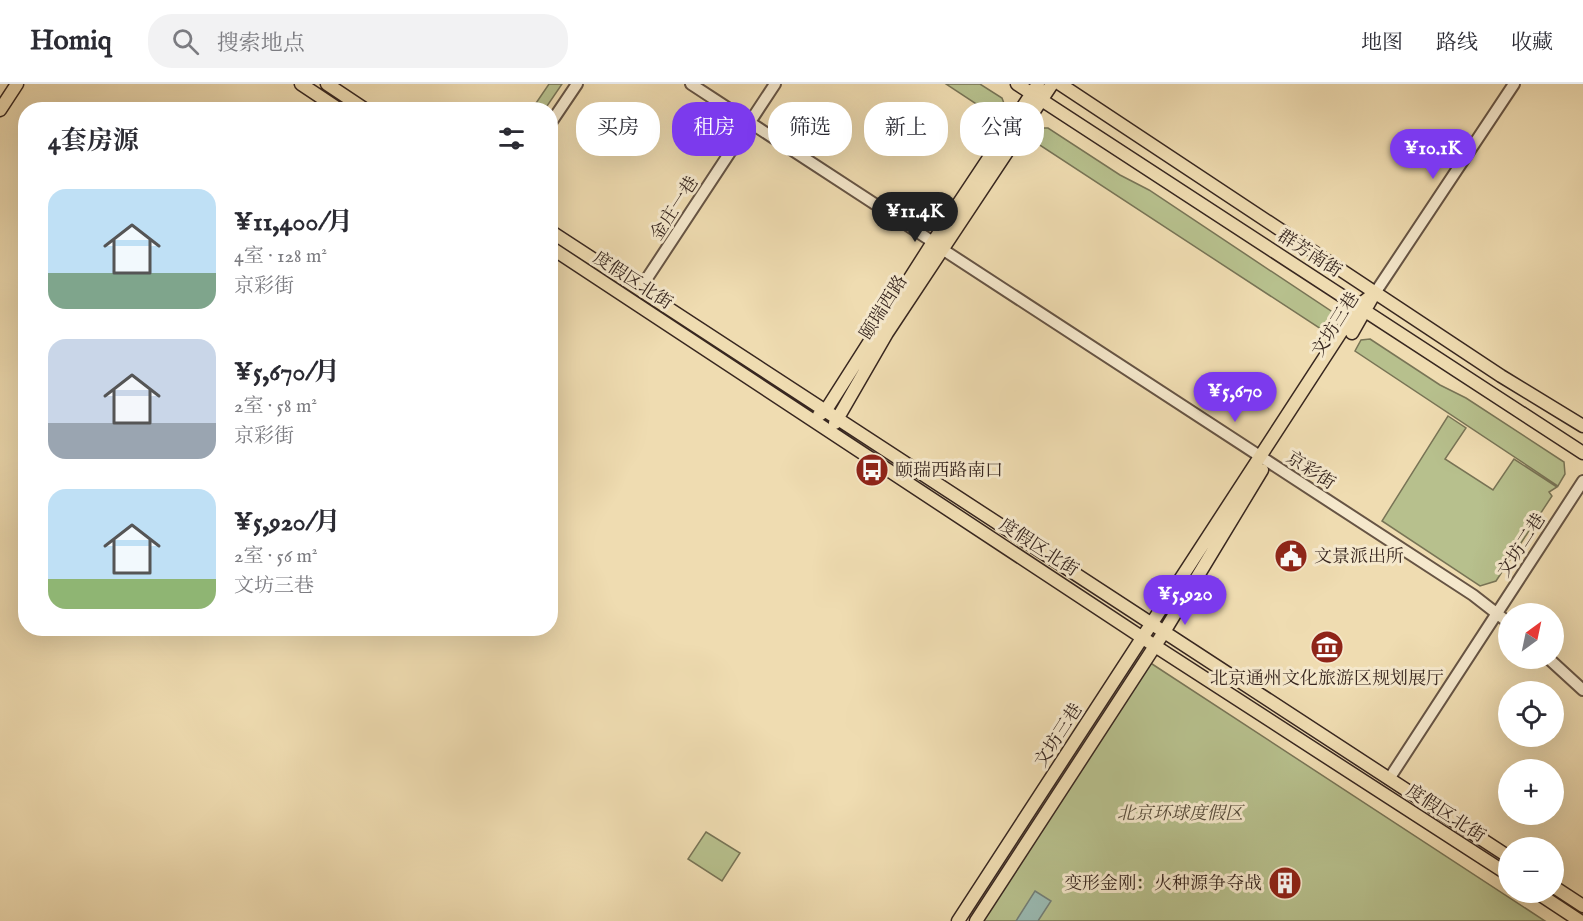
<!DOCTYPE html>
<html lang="zh">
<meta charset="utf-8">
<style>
body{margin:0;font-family:"IM FELL English","Noto Serif SC",serif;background:#f2f2f3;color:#2b2b33;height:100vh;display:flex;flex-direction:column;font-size:22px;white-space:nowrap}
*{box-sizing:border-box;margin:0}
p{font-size:20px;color:#7c7c81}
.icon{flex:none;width:33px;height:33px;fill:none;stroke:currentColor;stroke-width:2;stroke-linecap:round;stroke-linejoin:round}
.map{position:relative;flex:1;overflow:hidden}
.details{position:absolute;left:18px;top:18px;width:540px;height:534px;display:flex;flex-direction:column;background:#fff;border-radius:24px;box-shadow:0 6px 24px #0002}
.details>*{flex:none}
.banner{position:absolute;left:576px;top:18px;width:570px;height:54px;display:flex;gap:12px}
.needle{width:39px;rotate:33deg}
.tools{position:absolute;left:1498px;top:519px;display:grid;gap:12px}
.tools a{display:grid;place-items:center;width:66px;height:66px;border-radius:50%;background:#fff;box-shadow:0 6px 24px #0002;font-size:30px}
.price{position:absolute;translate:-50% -51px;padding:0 14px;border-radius:21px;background:#7c3aed;color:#fff;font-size:20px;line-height:39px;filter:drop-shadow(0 2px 3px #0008)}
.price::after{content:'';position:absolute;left:50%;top:36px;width:18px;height:14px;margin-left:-9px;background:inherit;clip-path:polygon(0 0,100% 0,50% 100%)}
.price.current{background:#222;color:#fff}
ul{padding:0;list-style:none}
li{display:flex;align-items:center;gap:18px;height:150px;padding:0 30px}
li span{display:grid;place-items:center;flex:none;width:168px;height:120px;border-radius:18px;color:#555}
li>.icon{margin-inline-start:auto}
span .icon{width:72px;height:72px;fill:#fffc;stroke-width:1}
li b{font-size:26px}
h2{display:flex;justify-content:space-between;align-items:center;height:72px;padding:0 30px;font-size:26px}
.pill{padding:0 21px;border-radius:24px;background:#fff;box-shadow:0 6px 24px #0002;font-size:21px;line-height:54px}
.pill.current{background:#7c3aed;color:#fff}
header{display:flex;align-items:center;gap:36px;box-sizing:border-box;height:84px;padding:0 30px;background:#fff;border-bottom:2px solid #e1e1e2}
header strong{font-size:28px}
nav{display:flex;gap:33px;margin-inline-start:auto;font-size:21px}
.search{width:420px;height:54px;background:#f2f2f3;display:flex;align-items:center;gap:15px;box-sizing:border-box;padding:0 21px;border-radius:24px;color:#7c7c81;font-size:22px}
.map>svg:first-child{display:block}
.green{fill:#b7c08d;stroke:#787456;stroke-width:1.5}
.water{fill:#9abab2;stroke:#737f78;stroke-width:1.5}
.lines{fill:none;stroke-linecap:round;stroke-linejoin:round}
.minor-casing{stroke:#665444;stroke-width:14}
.major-casing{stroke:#382720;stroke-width:15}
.minor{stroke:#f5e8cc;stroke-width:10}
.major{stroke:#efdcb1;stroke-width:12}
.labels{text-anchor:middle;stroke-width:6;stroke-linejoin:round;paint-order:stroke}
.street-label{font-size:18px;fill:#382720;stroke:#f5e8cc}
.poi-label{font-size:18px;fill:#382720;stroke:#f5e8cc;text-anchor:start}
.park-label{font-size:18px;font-style:italic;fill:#584d3b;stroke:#f5e8cc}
</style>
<header>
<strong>Homiq</strong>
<div class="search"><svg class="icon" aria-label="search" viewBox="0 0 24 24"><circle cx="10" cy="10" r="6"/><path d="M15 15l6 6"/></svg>搜索地点</div>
<nav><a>地图</a><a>路线</a><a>收藏</a></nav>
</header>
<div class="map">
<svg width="1583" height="837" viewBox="0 0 1583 837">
<rect width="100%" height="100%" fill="#efdcb1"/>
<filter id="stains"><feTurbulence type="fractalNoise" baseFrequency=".00333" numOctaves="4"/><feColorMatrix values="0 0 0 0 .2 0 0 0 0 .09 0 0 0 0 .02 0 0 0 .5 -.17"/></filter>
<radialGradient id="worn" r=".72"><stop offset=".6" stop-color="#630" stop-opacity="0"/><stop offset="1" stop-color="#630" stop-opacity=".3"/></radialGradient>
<path class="green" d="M 549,0 L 562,0 L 545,25 L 532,25 Z
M 946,0 L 980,0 L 1002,14 L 1005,22 L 996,33 Z
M 1039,44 L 1048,44 L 1120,91 L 1149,106 L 1334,229 L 1335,237 L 1327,249 L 1032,56 Z
M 1370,255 L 1440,301 L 1466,314 L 1564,378 L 1565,390 L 1558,402 L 1355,267 L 1361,256 Z
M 1448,332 L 1466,344 L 1445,375 L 1493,406 L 1514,375 L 1557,403 L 1549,408 L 1552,412 L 1496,497 L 1480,502 L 1382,437 Z
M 1149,578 L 1545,837 L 978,837 Z
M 706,748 L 740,769 L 722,797 L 688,775 Z"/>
<path class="water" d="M 1035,807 L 1051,817 L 1038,837 L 1016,837 Z"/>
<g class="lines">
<defs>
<path id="minor" d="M 691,0 L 933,158
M 550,40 L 577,0
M 942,165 L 1473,511 L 1509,539
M 640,205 L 775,0
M 1375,209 L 1514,0
M 1548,574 L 1583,606
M 1389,695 L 1583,397"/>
<path id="major" d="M 301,0 L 340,26
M 327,0 L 366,26
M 1017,0 L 1583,369
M 1060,0 L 1501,292 L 1583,342
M 0,26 L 17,0
M 550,147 L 1509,773
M 550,163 L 1155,562 L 1509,791
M 1352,249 L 1373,212
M 819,331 L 826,326 L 933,158 L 1038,0
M 835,339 L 887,249 L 1052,0
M 1554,803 L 1583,822
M 1536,808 L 1580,837
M 958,837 L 1358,222 L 1375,209
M 976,837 L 1164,548 L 1262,386"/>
</defs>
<use href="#minor" class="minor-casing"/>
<use href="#major" class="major-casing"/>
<use href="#minor" class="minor"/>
<use href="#major" class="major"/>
</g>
<defs>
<symbol id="bus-disc" viewBox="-11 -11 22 22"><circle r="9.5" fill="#8f2418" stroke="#f5e8cc"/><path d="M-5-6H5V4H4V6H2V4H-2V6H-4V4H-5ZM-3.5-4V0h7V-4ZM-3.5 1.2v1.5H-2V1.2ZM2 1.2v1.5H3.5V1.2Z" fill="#fff"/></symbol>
<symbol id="civic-disc" viewBox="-11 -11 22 22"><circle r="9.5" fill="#8f2418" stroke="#f5e8cc"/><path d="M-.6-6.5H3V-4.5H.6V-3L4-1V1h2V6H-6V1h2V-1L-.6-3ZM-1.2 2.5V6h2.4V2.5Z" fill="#fff"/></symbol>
<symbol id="museum-disc" viewBox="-11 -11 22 22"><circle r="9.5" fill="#8f2418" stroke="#f5e8cc"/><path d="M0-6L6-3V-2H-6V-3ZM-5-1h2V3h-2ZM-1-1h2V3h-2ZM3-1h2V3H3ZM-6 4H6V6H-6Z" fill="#fff"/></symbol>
<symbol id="building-disc" viewBox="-11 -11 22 22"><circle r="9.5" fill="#8f2418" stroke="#f5e8cc"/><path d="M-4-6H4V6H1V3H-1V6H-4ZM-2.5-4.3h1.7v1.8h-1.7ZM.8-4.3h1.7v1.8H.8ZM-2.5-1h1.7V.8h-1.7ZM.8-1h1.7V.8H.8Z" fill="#fff"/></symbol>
</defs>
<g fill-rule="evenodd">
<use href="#bus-disc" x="853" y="367" width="38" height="38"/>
<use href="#civic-disc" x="1272" y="453" width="38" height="38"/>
<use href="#museum-disc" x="1308" y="544" width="38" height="38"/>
<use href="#building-disc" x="1266" y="780" width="38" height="38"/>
</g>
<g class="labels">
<g class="street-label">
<text transform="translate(674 124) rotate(-57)" y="6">金庄一巷</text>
<text transform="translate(1310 169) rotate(33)" y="6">群芳南街</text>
<text transform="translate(633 196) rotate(33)" y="6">度假区北街</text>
<text transform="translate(883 223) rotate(-58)" y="6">颐瑞西路</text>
<text transform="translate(1335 240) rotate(-58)" y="6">文坊三巷</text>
<text transform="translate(1311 386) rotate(33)" y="6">京彩街</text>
<text transform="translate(1521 461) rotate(-57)" y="6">文坊二巷</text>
<text transform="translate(1039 463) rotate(33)" y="6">度假区北街</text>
<text transform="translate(1058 651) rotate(-57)" y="6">文坊三巷</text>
<text transform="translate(1446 729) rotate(33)" y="6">度假区北街</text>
</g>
<g class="poi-label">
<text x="895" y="392">颐瑞西路南口</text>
<text x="1314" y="478">文景派出所</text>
<text x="1327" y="600" text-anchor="middle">北京通州文化旅游区规划展厅</text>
<text x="1262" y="805" text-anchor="end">变形金刚：火种源争夺战</text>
</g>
<g class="park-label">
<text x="1180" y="735">北京环球度假区</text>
</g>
</g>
<rect width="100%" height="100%" filter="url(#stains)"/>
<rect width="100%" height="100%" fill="url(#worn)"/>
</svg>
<div class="tools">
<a><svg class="needle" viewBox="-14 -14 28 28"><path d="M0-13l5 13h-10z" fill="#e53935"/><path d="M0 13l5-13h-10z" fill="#7c7c81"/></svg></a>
<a><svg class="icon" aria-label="locate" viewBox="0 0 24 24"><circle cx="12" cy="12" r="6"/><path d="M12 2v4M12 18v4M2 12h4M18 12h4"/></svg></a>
<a>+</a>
<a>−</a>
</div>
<b class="price" style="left:1433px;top:96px">¥10.1K</b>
<b class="price current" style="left:915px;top:159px">¥11.4K</b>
<b class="price" style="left:1235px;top:339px">¥5,670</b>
<b class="price" style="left:1185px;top:542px">¥5,920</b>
<div class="banner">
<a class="pill">买房</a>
<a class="pill current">租房</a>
<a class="pill">筛选</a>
<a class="pill">新上</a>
<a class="pill">公寓</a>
</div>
<section class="details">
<h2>4套房源<svg class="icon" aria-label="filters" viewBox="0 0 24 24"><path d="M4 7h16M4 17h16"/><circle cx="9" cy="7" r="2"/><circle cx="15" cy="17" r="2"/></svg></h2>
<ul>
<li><span style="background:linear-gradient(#bfe0f5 70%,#7fa58c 0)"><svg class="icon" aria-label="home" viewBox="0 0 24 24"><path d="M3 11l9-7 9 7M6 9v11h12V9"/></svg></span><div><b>¥11,400/月</b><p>4室 · 128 m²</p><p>京彩街</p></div></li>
<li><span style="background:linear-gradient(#c9d6e8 70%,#9aa5b1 0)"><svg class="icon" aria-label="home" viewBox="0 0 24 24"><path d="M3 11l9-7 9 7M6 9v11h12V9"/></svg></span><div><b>¥5,670/月</b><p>2室 · 58 m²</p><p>京彩街</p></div></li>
<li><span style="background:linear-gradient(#bfe0f5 75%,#8fb573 0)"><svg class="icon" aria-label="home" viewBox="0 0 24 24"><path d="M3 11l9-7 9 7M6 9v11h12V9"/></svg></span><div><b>¥5,920/月</b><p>2室 · 56 m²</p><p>文坊三巷</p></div></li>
</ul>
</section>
</div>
